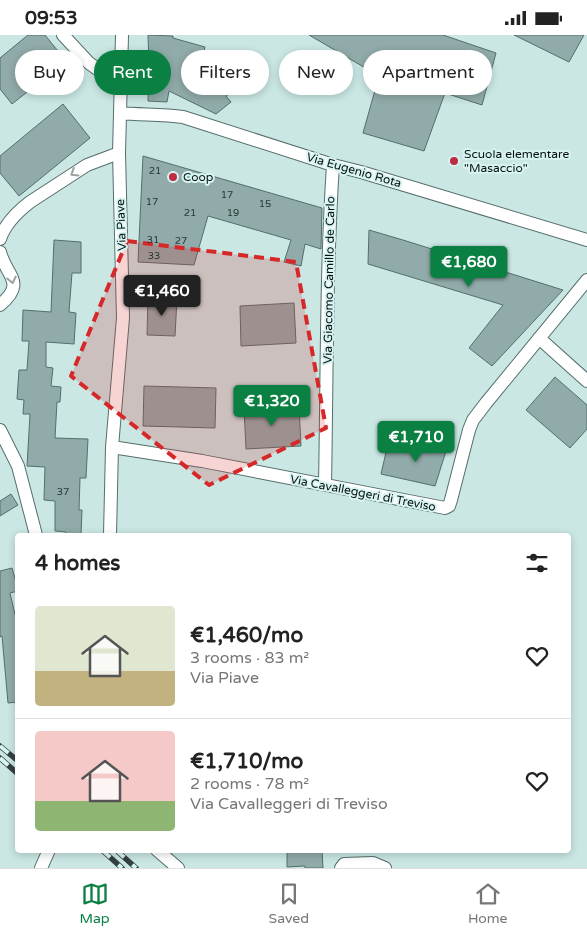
<!DOCTYPE html>
<meta charset="utf-8">
<style>
body{margin:0;font-family:"Varela Round",sans-serif;background:#f6f6f6;color:#222;height:100vh;display:flex;flex-direction:column;font-size:19px;white-space:nowrap}
*{box-sizing:border-box;margin:0}
p{font-size:16px;color:#767676}
.icon{flex:none;width:28px;height:28px;fill:none;stroke:currentColor;stroke-width:2;stroke-linecap:round;stroke-linejoin:round}
.map{position:relative;flex:1;overflow:hidden}
.details{position:absolute;left:15px;top:498px;width:556px;height:320px;display:flex;flex-direction:column;background:#fff;border-radius:5px;box-shadow:0 2px 8px #0003}
.details>*{flex:none}
.banner{position:absolute;left:15px;top:15px;width:558px;height:45px;display:flex;gap:10px}
.price{position:absolute;translate:-50% -42px;padding:0 11px;border-radius:5px;background:#0b8043;color:#fff;font-size:16px;line-height:32px;filter:drop-shadow(0 1px 2px #0008)}
.price::after{content:'';position:absolute;left:50%;top:30px;width:15px;height:11px;margin-left:-8px;background:inherit;clip-path:polygon(0 0,100% 0,50% 100%)}
.price.on{background:#222;color:#fff}
ul{padding:0;list-style:none}
li{display:flex;align-items:center;gap:15px;height:125px;padding:0 20px}
li+li{border-top:1px solid #e0e0e0}
li span{display:grid;place-items:center;flex:none;width:140px;height:100px;border-radius:5px;color:#555}
li>.icon{margin-inline-start:auto}
span .icon{width:60px;height:60px;fill:#fffc;stroke-width:1}
li b{font-size:21px}
h2{display:flex;justify-content:space-between;align-items:center;height:60px;padding:0 20px;font-size:21px}
.pill{padding:0 18px;border-radius:22px;background:#fff;box-shadow:0 2px 8px #0003;font-size:18px;line-height:45px}
.pill.on{background:#0b8043;color:#fff}
.status{display:flex;justify-content:space-between;align-items:center;height:35px;padding:0 25px;background:#fff;direction:ltr}
.status svg{height:14px;fill:currentColor}
.tab-bar{display:flex;justify-content:space-around;align-items:center;height:70px;border-top:1px solid #e0e0e0;background:#fff;font-size:14px;color:#767676}
.tab-bar a{display:grid;justify-items:center;gap:2px}
.tab-bar .on{color:#0b8043}
.map>svg:first-child{display:block}
.building{fill:#90aba9;stroke:#546e6c}
.lines{fill:none;stroke-linecap:round;stroke-linejoin:round}
.street-casing{stroke:#546e6c;stroke-width:14}
.street{stroke:#fff;stroke-width:12}
.rail-casing{stroke:#334140;stroke-width:5.5}
.rail{stroke:#d7f4f2;stroke-width:4;stroke-dasharray:11;stroke-linecap:butt}
.oneway{stroke:#9ca09f}
.marked{fill:#d62828;fill-opacity:0.2;stroke:#d62828;stroke-width:4;stroke-dasharray:10 6;stroke-linejoin:round}
.poi-dot{fill:#bd2c42;stroke:#d7f4f2;stroke-width:2}
.labels{text-anchor:middle;stroke-width:4;stroke-linejoin:round;paint-order:stroke}
.number-label{font-size:10px;fill:#293836}
.poi-label{font-size:12px;fill:#071110;stroke:#d7f4f2;text-anchor:start}
.street-label{font-size:12px;fill:#071110;stroke:#d7f4f2}
</style>
<div class="status"><b>09:53</b><svg viewBox="0 0 49 12"><path d="M0 12V9h3v3zM5 12V6h3v6zM10 12V3h3v9zM15 12V0h3v12zM26 1h20v11H26zM47 4h2v5h-2z"/></svg></div>
<div class="map">
<svg width="587" height="833" viewBox="0 0 587 833">
<rect width="100%" height="100%" fill="#cae7e4"/>
<path class="building" d="M 28,0 L 45,0 L 66,26 L 12,69 L 0,54 L 0,23 Z
M 148,0 L 173,1 L 173,3 L 205,12 L 200,35 L 215,48 L 232,27 L 241,37 L 226,55 L 229,59 L 226,61 L 231,67 L 216,79 L 169,56 L 167,67 L 148,66 L 149,29 Z
M 309,0 L 443,0 L 496,18 L 482,70 L 445,58 L 424,116 L 363,98 L 379,41 Z
M 514,0 L 584,0 L 569,27 Z
M 63,69 L 90,103 L 19,161 L 0,138 L 0,121 Z
M 143,121 L 322,173 L 321,214 L 305,209 L 301,231 L 284,227 L 291,205 L 208,181 L 194,230 L 138,227 Z
M 369,195 L 403,205 L 563,255 L 492,331 L 469,313 L 503,270 L 368,229 Z
M 54,205 L 81,207 L 81,238 L 72,238 L 69,277 L 76,278 L 74,309 L 46,307 L 46,332 L 53,333 L 51,351 L 61,352 L 60,367 L 57,367 L 55,403 L 88,404 L 86,443 L 80,443 L 79,475 L 82,475 L 81,500 L 66,500 L 66,497 L 55,496 L 55,466 L 44,465 L 45,432 L 27,431 L 30,379 L 23,379 L 24,365 L 17,364 L 19,335 L 27,335 L 29,306 L 22,306 L 23,275 L 51,277 Z
M 148,262 L 177,264 L 175,301 L 147,300 Z
M 294,268 L 296,308 L 241,311 L 240,271 Z
M 555,342 L 587,370 L 587,394 L 570,413 L 526,375 Z
M 144,351 L 216,353 L 215,393 L 143,391 Z
M 299,371 L 301,411 L 246,414 L 244,374 Z
M 421,403 L 447,413 L 435,451 L 381,439 L 387,413 L 415,418 Z
M 11,459 L 18,470 L 0,481 L 0,466 Z
M 12,533 L 18,554 L 18,556 L 10,558 L 18,592 L 18,667 L 8,668 L 2,601 L 0,602 L 0,536 Z
M 287,815 L 322,815 L 323,833 L 305,833 L 305,831 L 287,832 Z"/>
<g class="lines">
<defs>
<path id="street" d="M 63,0 L 89,28 L 103,38 L 121,41
M 120,78 C 141,80 162,79 183,82 L 333,130 L 361,137 L 587,205
M 0,204 C 5,189 17,177 30,167 L 87,130 L 119,118
M 0,217 C 6,241 27,247 0,270
M 539,303 L 587,346
M 0,395 L 18,431 L 36,500
M 112,412 L 202,426 L 445,473 L 449,471 L 451,465 L 469,395 L 473,385 L 486,368 L 587,245
M 325,450 C 327,343 326,236 333,130
M 110,500 L 112,412 L 123,283 L 119,118 L 122,0
M 157,815 L 178,833
M 41,833 L 49,815
M 341,833 L 344,829 L 373,828 L 385,833"/>
</defs>
<use href="#street" class="street-casing"/>
<use href="#street" class="street"/>
<defs>
<path id="rail" d="M 0,711 L 18,726
M 0,723 L 18,739
M 102,815 L 122,833
M 116,815 L 136,833"/>
</defs>
<use href="#rail" class="rail-casing"/>
<use href="#rail" class="rail"/>
</g>
<defs><path id="oneway-chevron" d="M-2-3.5L2.5 0L-2 3.5" fill="none" stroke-width="1.6" stroke-linecap="round" stroke-linejoin="round" transform="scale(1.25)"/></defs>
<g class="oneway">
<use href="#oneway-chevron" transform="translate(74 138) rotate(148)"/>
<use href="#oneway-chevron" transform="translate(12 245) rotate(78)"/>
</g>
<path class="marked" d="M 127,206 L 296,227 L 326,393 L 209,450 L 71,341 Z"/>
<g class="poi-dot">
<circle cx="454" cy="126" r="5"/>
<circle cx="173" cy="142" r="5"/>
</g>
<g class="labels">
<g class="number-label">
<text x="155" y="139">21</text>
<text x="227" y="163">17</text>
<text x="152" y="170">17</text>
<text x="265" y="172">15</text>
<text x="190" y="181">21</text>
<text x="233" y="181">19</text>
<text x="153" y="208">31</text>
<text x="181" y="209">27</text>
<text x="154" y="224">33</text>
<text x="63" y="460">37</text>
</g>
<g class="poi-label">
<text x="464" y="123">Scuola elementare<tspan x="464" dy="14">"Masaccio"</tspan></text>
<text x="183" y="146">Coop</text>
</g>
<g class="street-label">
<text transform="translate(354 135) rotate(16)" y="4">Via Eugenio Rota</text>
<text transform="translate(121 190) rotate(-92)" y="4">Via Piave</text>
<text transform="translate(329 245) rotate(-89)" y="4">Via Giacomo Camillo de Carlo</text>
<text transform="translate(363 458) rotate(11)" y="4">Via Cavalleggeri di Treviso</text>
</g>
</g>
</svg>
<b class="price" style="left:469px;top:253px">€1,680</b>
<b class="price on" style="left:162px;top:282px">€1,460</b>
<b class="price" style="left:272px;top:392px">€1,320</b>
<b class="price" style="left:416px;top:428px">€1,710</b>
<div class="banner">
<a class="pill">Buy</a>
<a class="pill on">Rent</a>
<a class="pill">Filters</a>
<a class="pill">New</a>
<a class="pill">Apartment</a>
</div>
<section class="details">
<h2>4 homes<svg class="icon" aria-label="filters" viewBox="0 0 24 24"><path d="M4 7h16M4 17h16"/><circle cx="9" cy="7" r="2"/><circle cx="15" cy="17" r="2"/></svg></h2>
<ul>
<li><span style="background:linear-gradient(#dfe7d0 65%,#c2b280 0)"><svg class="icon" aria-label="home" viewBox="0 0 24 24"><path d="M3 11l9-7 9 7M6 9v11h12V9"/></svg></span><div><b>€1,460/mo</b><p>3 rooms · 83 m²</p><p>Via Piave</p></div><svg class="icon" aria-label="heart" viewBox="0 0 24 24"><path d="M12 20l-8-8c-3-5 5-10 8-4 3-6 11-1 8 4z"/></svg></li>
<li><span style="background:linear-gradient(#f6c9c9 70%,#8fb573 0)"><svg class="icon" aria-label="home" viewBox="0 0 24 24"><path d="M3 11l9-7 9 7M6 9v11h12V9"/></svg></span><div><b>€1,710/mo</b><p>2 rooms · 78 m²</p><p>Via Cavalleggeri di Treviso</p></div><svg class="icon" aria-label="heart" viewBox="0 0 24 24"><path d="M12 20l-8-8c-3-5 5-10 8-4 3-6 11-1 8 4z"/></svg></li>
</ul>
</section>
</div>
<nav class="tab-bar">
<a class="on"><svg class="icon" aria-label="map" viewBox="0 0 24 24"><path d="M3 6l6-2 6 2 6-2v14l-6 2-6-2-6 2zM9 4v14M15 6v14"/></svg>Map</a>
<a><svg class="icon" aria-label="saved" viewBox="0 0 24 24"><path d="M7 4h10v16l-5-4-5 4z"/></svg>Saved</a>
<a><svg class="icon" aria-label="home" viewBox="0 0 24 24"><path d="M3 11l9-7 9 7M6 9v11h12V9"/></svg>Home</a>
</nav>
